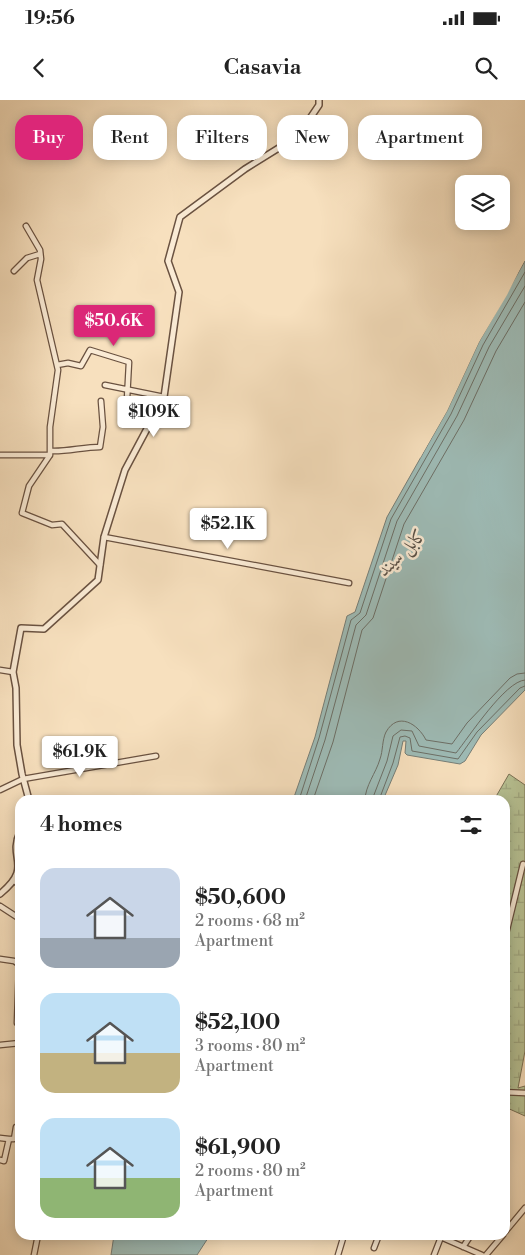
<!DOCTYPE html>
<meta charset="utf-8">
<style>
body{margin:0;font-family:"Libre Bodoni",Amiri,serif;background:#f2f2f2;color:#222;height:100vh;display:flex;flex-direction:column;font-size:19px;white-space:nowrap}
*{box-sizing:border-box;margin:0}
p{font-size:16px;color:#767676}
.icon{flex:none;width:28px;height:28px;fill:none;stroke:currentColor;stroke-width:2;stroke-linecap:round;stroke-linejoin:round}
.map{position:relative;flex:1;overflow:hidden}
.drawer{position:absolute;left:15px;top:695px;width:495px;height:445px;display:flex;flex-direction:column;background:#fff;border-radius:15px;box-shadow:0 2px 12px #0003}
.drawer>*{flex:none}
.hud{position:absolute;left:15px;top:15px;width:495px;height:45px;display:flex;gap:10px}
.fabs{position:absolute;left:455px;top:75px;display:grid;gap:10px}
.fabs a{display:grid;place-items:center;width:55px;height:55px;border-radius:10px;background:#fff;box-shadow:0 2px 12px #0003;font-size:25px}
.price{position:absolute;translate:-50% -42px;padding:0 11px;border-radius:5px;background:#fff;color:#222;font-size:16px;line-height:32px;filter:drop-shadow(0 1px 2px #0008)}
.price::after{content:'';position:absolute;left:50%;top:30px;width:15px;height:11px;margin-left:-8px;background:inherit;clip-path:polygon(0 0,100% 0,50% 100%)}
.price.current{background:#db2777;color:#fff}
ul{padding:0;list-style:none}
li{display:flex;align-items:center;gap:15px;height:125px;padding:0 25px}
li span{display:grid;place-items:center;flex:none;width:140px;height:100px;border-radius:15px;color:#555}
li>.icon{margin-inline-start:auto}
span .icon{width:60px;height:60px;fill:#fffc;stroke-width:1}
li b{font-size:21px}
h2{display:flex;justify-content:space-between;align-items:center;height:60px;padding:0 25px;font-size:21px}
.pill{padding:0 18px;border-radius:15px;background:#fff;box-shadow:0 2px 12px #0003;font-size:18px;line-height:45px}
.pill.current{background:#db2777;color:#fff}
.status{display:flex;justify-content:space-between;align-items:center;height:35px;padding:0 25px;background:#fff;direction:ltr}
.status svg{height:14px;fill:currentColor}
header{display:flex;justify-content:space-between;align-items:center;height:65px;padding:0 25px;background:#fff;font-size:22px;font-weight:600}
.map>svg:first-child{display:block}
.wetland{fill:url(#wetland-marsh);stroke:#7a7256}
.water{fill:#9ebcb7;stroke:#767e77}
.pier{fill:#f7e0be}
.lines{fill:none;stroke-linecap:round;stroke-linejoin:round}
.shore{stroke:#6c6f67;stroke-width:1}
.minor-casing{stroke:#6a5241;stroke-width:7}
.tertiary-casing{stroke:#6a5241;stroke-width:8}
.minor{stroke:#faebd5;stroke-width:4.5}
.tertiary{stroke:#faebd5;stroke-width:5}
.labels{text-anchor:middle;stroke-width:5;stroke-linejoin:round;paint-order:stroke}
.water-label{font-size:18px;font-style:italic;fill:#595047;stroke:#faebd5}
</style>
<div class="status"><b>19:56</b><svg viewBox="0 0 49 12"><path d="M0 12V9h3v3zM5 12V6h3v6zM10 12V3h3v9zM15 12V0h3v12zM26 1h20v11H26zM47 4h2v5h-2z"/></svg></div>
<header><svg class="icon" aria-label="back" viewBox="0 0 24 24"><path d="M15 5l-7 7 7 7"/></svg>Casavia<svg class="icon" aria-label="search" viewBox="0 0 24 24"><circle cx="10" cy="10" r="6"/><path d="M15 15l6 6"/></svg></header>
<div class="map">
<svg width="525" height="1155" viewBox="0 0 525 1155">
<defs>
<pattern id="wetland-marsh" width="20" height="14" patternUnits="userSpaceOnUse" patternTransform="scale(1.25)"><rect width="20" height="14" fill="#b8c395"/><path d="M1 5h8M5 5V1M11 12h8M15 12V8" fill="none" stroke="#9fa780"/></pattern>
</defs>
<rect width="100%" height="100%" fill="#f7e0be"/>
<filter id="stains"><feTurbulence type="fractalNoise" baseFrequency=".004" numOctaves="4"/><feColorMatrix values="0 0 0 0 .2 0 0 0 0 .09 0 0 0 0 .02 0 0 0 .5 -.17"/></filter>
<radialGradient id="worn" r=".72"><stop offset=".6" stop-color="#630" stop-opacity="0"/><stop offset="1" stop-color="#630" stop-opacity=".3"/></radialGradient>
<path class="wetland" d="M 509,674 L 525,685 L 525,951 L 518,988 L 525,986 L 525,1016 L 505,1007 L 505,700 L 494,700 Z"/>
<path class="water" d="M 525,161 L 525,590 L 481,635 L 465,661 L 460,664 L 407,655 L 405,653 L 406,641 L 403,641 L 398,665 L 383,700 L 293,700 L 315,637 L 347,516 L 355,512 L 387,417 L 447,311 L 479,242 Z
M 114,1135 L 210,1135 L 197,1155 L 111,1155 Z"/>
<path class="pier" d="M 525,159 L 507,195 L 479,242 L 447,311 L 420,358 L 419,355 L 445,310 L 477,241 Z"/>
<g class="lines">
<path class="shore" d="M 299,700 L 319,638 L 351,520 L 360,513 L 391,419 L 451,314 L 483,245 L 525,172
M 305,700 L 325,640 L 356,525 L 366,515 L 397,421 L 457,316 L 489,247 L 525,186
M 313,700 L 333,642 L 362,530 L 373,518 L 404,424 L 464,320 L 496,251 L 525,202
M 365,700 C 365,686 376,673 380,659 C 383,651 382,640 386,632 C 398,611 418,624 426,640 L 452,644 L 467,623 L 510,578 L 517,574 L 525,573
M 372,700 L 387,661 L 393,636 L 401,630 L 412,631 L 419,646 L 456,653 C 469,637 505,581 525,580
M 379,700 L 393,663 L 400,637 L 405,636 L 410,638 L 412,651 L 458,659 L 477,632 L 520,588 L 525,586"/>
<defs>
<path id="minor" d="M 26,126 L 40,150 L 41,159 L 37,180 L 58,270 L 50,327 L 50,355
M 14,171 L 27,158 L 40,154
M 57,265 L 68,263 L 81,266 L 90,250 L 129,262 L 127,299
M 105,285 L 164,297
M 50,351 C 67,352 83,347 100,347 L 103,327 L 101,301
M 0,355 L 50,355 L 29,386 L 22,413 L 52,425 L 62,424 L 100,465
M 104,437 L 349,483
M 0,570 L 13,572
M 0,690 L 23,679 L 156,656
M 14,781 L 20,785
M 0,806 L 20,819
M 505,838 L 523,764
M 0,859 L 14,861 L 20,865
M 17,923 L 19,865
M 0,945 L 20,943
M 505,992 L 525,993
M 0,1038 L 9,1039
M 0,1060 L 4,1061 L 9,1039 L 14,1039 L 16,1027 L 20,1027
M 505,1132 L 525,1108
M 436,1135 L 482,1155
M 463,1147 L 471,1135
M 374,1148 L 379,1135
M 34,1155 L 38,1135
M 338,1155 L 344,1135
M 434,1155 L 441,1137
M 486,1155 L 503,1135"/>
<path id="tertiary" d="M 29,700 L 22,674 L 17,645 L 16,588 L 13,572 L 21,528 L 44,529 L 98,480 L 104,437 L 125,370 L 164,297 L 179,192 L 168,161 L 180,117 L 245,69 L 298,36 L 319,5 L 319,0
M 0,794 C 34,766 7,759 20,732"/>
</defs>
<use href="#minor" class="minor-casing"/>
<use href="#tertiary" class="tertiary-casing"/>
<use href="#minor" class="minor"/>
<use href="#tertiary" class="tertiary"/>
</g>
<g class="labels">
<g class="water-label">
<text transform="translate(402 452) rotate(-44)" y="6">کابل سيند</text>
</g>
</g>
<rect width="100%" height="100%" filter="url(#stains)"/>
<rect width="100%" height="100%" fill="url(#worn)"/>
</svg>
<div class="fabs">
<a><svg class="icon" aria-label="layers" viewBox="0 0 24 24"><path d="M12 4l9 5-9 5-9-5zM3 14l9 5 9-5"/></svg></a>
</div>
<b class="price current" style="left:114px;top:247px">$50.6K</b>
<b class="price" style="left:154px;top:338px">$109K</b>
<b class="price" style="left:228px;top:450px">$52.1K</b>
<b class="price" style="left:80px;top:678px">$61.9K</b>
<div class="hud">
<a class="pill current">Buy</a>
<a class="pill">Rent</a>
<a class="pill">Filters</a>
<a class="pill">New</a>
<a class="pill">Apartment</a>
</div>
<section class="drawer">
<h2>4 homes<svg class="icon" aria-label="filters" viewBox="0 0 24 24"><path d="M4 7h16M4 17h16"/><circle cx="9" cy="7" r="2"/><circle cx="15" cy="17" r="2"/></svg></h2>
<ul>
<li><span style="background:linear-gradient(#c9d6e8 70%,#9aa5b1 0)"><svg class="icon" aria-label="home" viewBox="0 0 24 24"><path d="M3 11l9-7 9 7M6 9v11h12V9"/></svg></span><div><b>$50,600</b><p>2 rooms · 68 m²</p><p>Apartment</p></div></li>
<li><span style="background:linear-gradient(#bfe0f5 60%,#c2b280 0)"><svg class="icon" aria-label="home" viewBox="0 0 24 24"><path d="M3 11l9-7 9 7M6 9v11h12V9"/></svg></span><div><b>$52,100</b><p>3 rooms · 80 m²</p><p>Apartment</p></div></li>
<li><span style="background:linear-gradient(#bfe0f5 60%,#8fb573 0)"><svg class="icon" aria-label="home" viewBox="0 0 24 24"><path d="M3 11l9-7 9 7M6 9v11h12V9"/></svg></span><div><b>$61,900</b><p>2 rooms · 80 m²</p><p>Apartment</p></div></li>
</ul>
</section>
</div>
